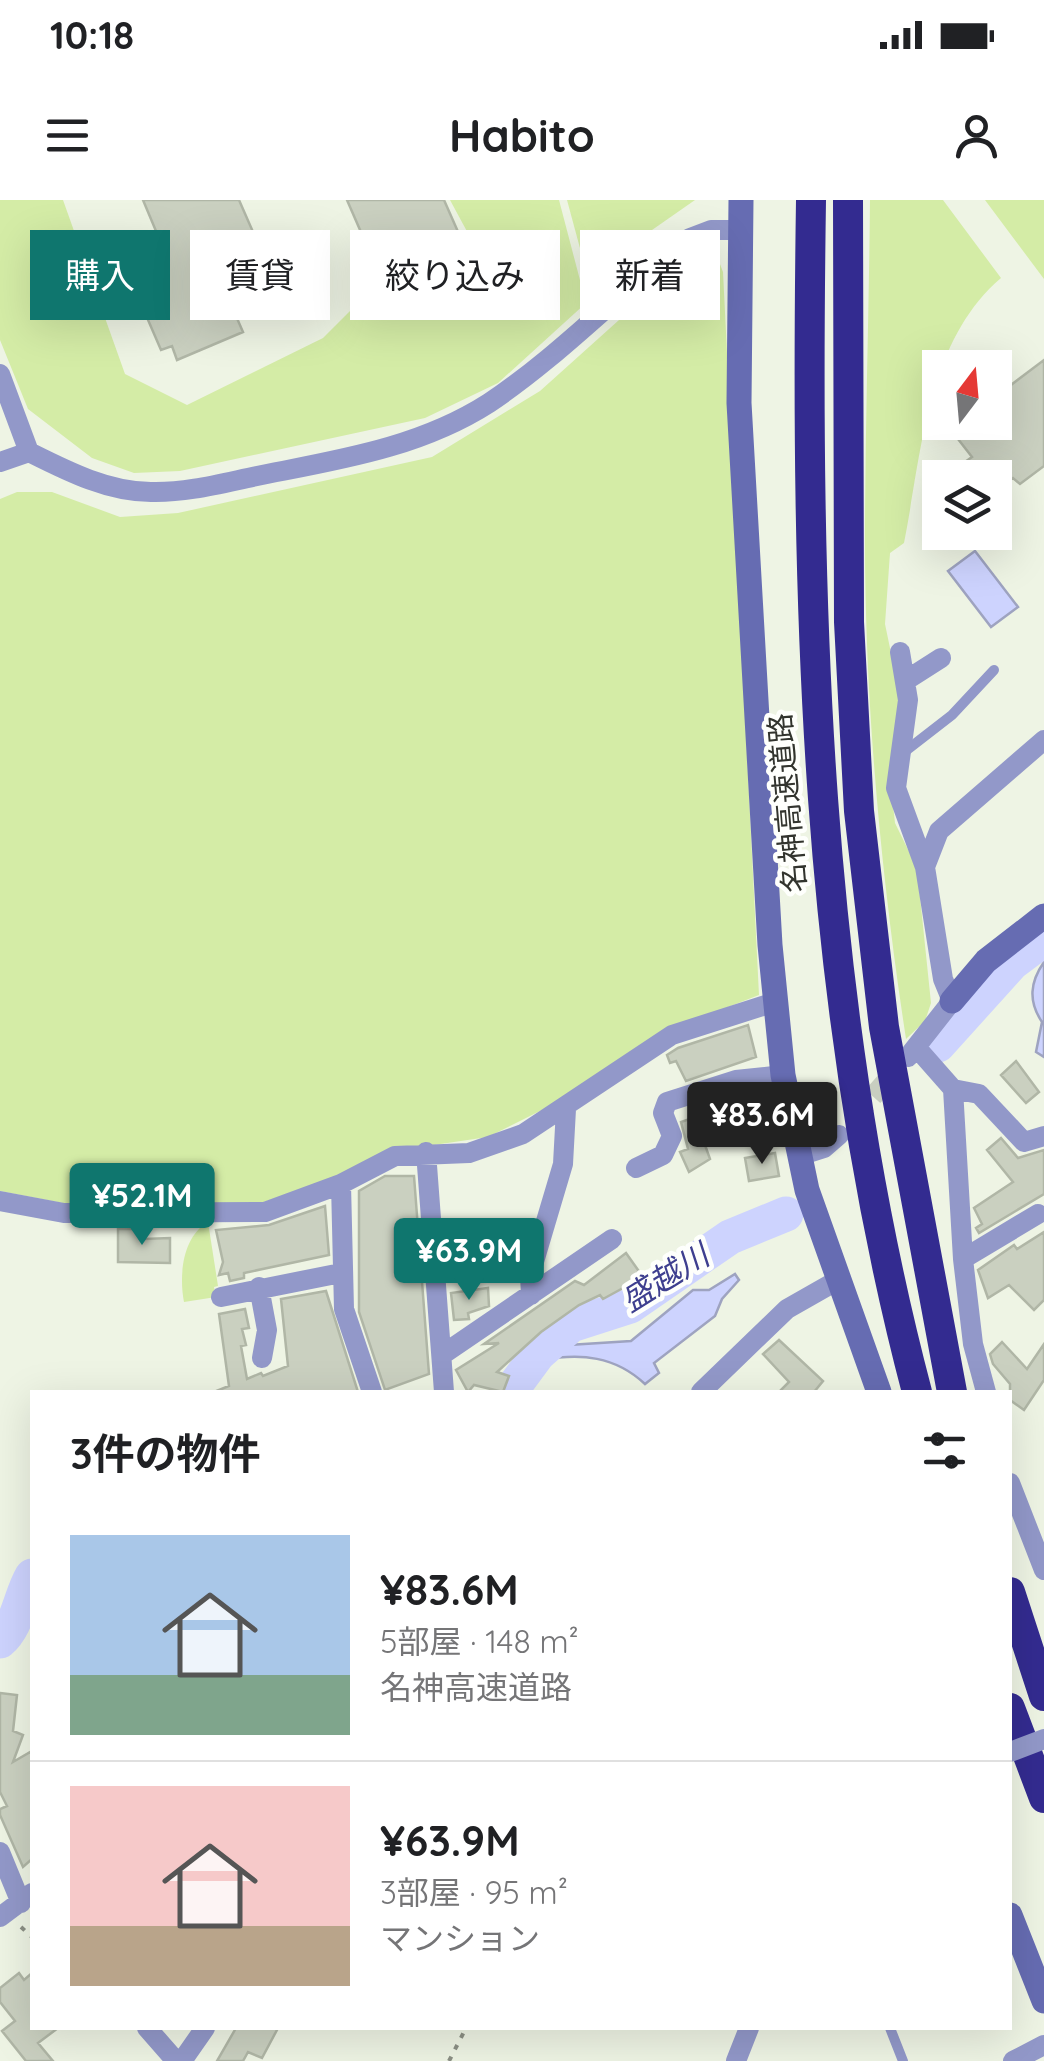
<!DOCTYPE html>
<html lang="ja">
<meta charset="utf-8">
<style>
body{margin:0;font-family:Quicksand,"Noto Sans JP",sans-serif;background:#f6f6f6;color:#202124;height:100vh;display:flex;flex-direction:column;font-size:38px;white-space:nowrap}
*{box-sizing:border-box;margin:0}
p{font-size:32px;color:#757577}
.icon{flex:none;width:55px;height:55px;fill:none;stroke:currentColor;stroke-width:2;stroke-linecap:round;stroke-linejoin:round}
.map{position:relative;flex:1;overflow:hidden}
.drawer{position:absolute;left:30px;top:1190px;width:982px;height:640px;display:flex;flex-direction:column;background:#fff;border-radius:0px;box-shadow:0 10px 40px #0002}
.drawer>*{flex:none}
.top-card{position:absolute;left:30px;top:30px;width:985px;height:90px;display:flex;gap:20px}
.needle{width:65px;rotate:16deg}
.tools{position:absolute;left:922px;top:150px;display:grid;gap:20px}
.tools a{display:grid;place-items:center;width:90px;height:90px;border-radius:0px;background:#fff;box-shadow:0 10px 40px #0002;font-size:50px}
.price{position:absolute;translate:-50% -85px;padding:0 22px;border-radius:10px;background:#0f766e;color:#fff;font-size:32px;line-height:65px;filter:drop-shadow(0 2px 5px #0008)}
.price::after{content:'';position:absolute;left:50%;top:60px;width:30px;height:22px;margin-left:-15px;background:inherit;clip-path:polygon(0 0,100% 0,50% 100%)}
.price.on{background:#222;color:#fff}
ul{padding:0;list-style:none}
li{display:flex;align-items:center;gap:30px;height:250px;padding:0 40px}
li+li{border-top:2px solid #e0e0e0}
li span{display:grid;place-items:center;flex:none;width:280px;height:200px;border-radius:0px;color:#555}
li>.icon{margin-inline-start:auto}
span .icon{width:120px;height:120px;fill:#fffc;stroke-width:1}
li b{font-size:42px}
h2{display:flex;justify-content:space-between;align-items:center;height:120px;padding:0 40px;font-size:42px}
.tag{padding:0 35px;border-radius:0px;background:#fff;box-shadow:0 10px 40px #0002;font-size:35px;line-height:90px}
.tag.on{background:#0f766e;color:#fff}
.status{display:flex;justify-content:space-between;align-items:center;height:70px;padding:0 50px;background:#fff;direction:ltr}
.status svg{height:28px;fill:currentColor}
header{display:flex;justify-content:space-between;align-items:center;height:130px;padding:0 40px;background:#fff;font-size:45px;font-weight:700}
.map>svg:first-child{display:block}
.green{fill:#d4eca6}
.water{fill:#cdd3fe;stroke:#9ea3c0;stroke-width:2.5}
.lines{fill:none;stroke-linecap:round;stroke-linejoin:round}
.river{stroke:#cdd3fe;stroke-width:35}
.building{fill:#cad0c0;stroke:#b0b6a6;stroke-width:2.5}
.street-tunnel{stroke:#c8cec0;stroke-width:20;stroke-dasharray:20 10;stroke-linecap:butt}
.path{stroke:#8c9085;stroke-width:4;stroke-dasharray:5 8;stroke-linecap:butt}
.lane{stroke:#9298c9;stroke-width:10}
.street{stroke:#9298c9;stroke-width:20}
.secondary{stroke:#666cb2;stroke-width:25}
.highway{stroke:#332b90;stroke-width:30}
.street-bridge{stroke:#9298c9;stroke-width:20}
.labels{text-anchor:middle;stroke-width:9;stroke-linejoin:round;paint-order:stroke}
.street-label{font-size:30px;fill:#32342e;stroke:#fefffc}
.water-label{font-size:32px;font-style:italic;fill:#3e3f8f;stroke:#fefffc}
</style>
<div class="status"><b>10:18</b><svg viewBox="0 0 49 12"><path d="M0 12V9h3v3zM5 12V6h3v6zM10 12V3h3v9zM15 12V0h3v12zM26 1h20v11H26zM47 4h2v5h-2z"/></svg></div>
<header><svg class="icon" aria-label="menu" viewBox="0 0 24 24"><path d="M4 6h16M4 12h16M4 18h16"/></svg>Habito<svg class="icon" aria-label="person" viewBox="0 0 24 24"><circle cx="12" cy="8" r="4"/><path d="M4 21q1-7 8-7t8 7"/></svg></header>
<div class="map">
<svg width="1044" height="1861" viewBox="0 0 1044 1861">
<rect width="100%" height="100%" fill="#eef4e4"/>
<path class="green" d="M 0,0 L 63,0 L 125,174 L 187,205 L 323,138 L 380,81 L 470,37 L 450,0 L 559,0 L 586,103 L 498,183 L 425,218 L 180,271 L 134,273 L 92,258 L 28,209 L 0,140 Z
M 567,0 L 695,0 L 642,37 L 646,52 L 594,100 Z
M 870,0 L 943,0 L 1001,78 C 927,141 922,252 904,343 L 890,353 L 885,424 L 902,506 L 889,569 L 895,623 L 917,668 L 931,803 L 925,821 L 906,839 C 881,675 865,506 865,341 C 865,227 869,114 870,0 Z
M 985,0 L 1044,0 L 1044,79 Z
M 715,51 L 723,72 L 759,795 L 692,821 L 562,900 L 488,937 L 393,951 L 326,981 L 255,1005 L 94,1009 L 0,991 L 0,299 L 17,292 L 52,292 L 120,317 L 178,313 L 432,257 L 540,191 L 688,58 Z
M 208,1022 L 218,1086 L 214,1087 L 216,1097 L 184,1102 C 179,1076 182,1037 208,1022 Z"/>
<path class="water" d="M 975,351 L 1018,407 L 991,427 L 948,371 Z
M 1044,762 L 1044,857 L 1036,852 L 1042,822 C 1028,801 1030,782 1044,762 Z
M 735,1074 L 739,1080 L 722,1099 L 715,1116 L 654,1163 L 659,1173 L 645,1184 C 615,1156 581,1153 542,1160 L 553,1146 L 631,1141 L 693,1090 L 709,1090 Z"/>
<g class="lines">
<path class="river" d="M 938,845 L 1012,763 L 1044,739
M 510,1192 L 538,1154 L 571,1125 L 630,1106 L 730,1037 L 786,1014
M 0,1441 C 18,1426 20,1396 32,1376"/>
</g>
<path class="building" d="M 143,0 L 239,0 L 264,57 L 219,77 L 243,132 L 177,160 L 172,146 L 161,150 L 117,48 L 156,31 Z
M 347,0 L 444,0 L 459,34 L 377,69 Z
M 1044,160 L 1044,266 L 1020,284 L 1013,278 L 995,291 L 995,278 L 972,278 L 962,264 L 972,257 L 951,230 L 961,222 L 995,222 L 995,197 Z
M 748,825 L 756,857 L 686,881 L 676,861 L 670,863 L 667,855 L 678,848 Z
M 1016,861 L 1039,892 L 1026,903 L 1001,875 Z
M 695,917 L 710,959 L 689,972 L 680,952 L 688,949 L 681,922 Z
M 1001,938 L 1018,958 L 1044,950 L 1044,994 L 979,1033 L 976,1028 L 982,1024 L 974,1008 L 1013,982 L 987,950 Z
M 775,953 L 779,976 L 749,981 L 745,958 Z
M 385,976 L 414,976 L 429,1174 L 385,1190 L 359,1112 L 359,991 Z
M 325,1006 L 329,1055 L 244,1073 L 244,1078 L 230,1081 L 228,1073 L 219,1075 L 223,1062 L 216,1030 L 269,1025 Z
M 118,1029 L 143,1029 L 144,1039 L 170,1038 L 170,1063 L 118,1062 Z
M 1044,1032 L 1044,1100 L 1034,1110 L 1009,1085 L 988,1098 L 978,1070 L 1014,1045 L 1017,1049 Z
M 626,1053 L 643,1077 L 603,1099 L 600,1095 L 579,1105 L 541,1132 L 497,1172 L 509,1176 L 503,1192 L 474,1185 L 468,1192 L 456,1170 L 499,1143 L 484,1144 L 575,1081 L 584,1085 Z
M 488,1088 L 489,1106 L 468,1113 L 469,1119 L 454,1120 L 451,1093 Z
M 326,1091 L 358,1192 L 214,1192 L 229,1186 L 219,1114 L 245,1109 L 249,1128 L 242,1129 L 246,1145 L 241,1146 L 247,1179 L 261,1173 L 263,1176 L 288,1166 L 281,1099 Z
M 779,1140 L 823,1181 L 814,1192 L 779,1192 L 789,1182 L 763,1154 Z
M 1002,1142 L 1027,1169 L 1044,1144 L 1044,1180 L 1024,1210 L 1010,1200 L 1010,1184 L 993,1164 L 990,1154 Z
M 0,1493 L 17,1495 L 13,1531 L 23,1535 L 13,1562 L 32,1551 L 32,1659 L 23,1667 L 0,1615 L 0,1609 L 7,1606 L 0,1592 Z
M 19,1773 L 24,1780 L 32,1773 L 32,1828 L 58,1828 L 38,1843 L 53,1861 L 26,1861 L 2,1831 L 15,1821 L 0,1802 L 0,1788 Z
M 236,1828 L 278,1828 L 262,1858 L 248,1852 L 243,1861 L 217,1861 Z"/>
<g class="lines">
<path class="street-tunnel" d="M 853,919 L 897,869"/>
<path class="path" d="M 21,1727 L 32,1737
M 449,1861 L 466,1828"/>
<path class="lane" d="M 903,553 L 952,515 L 994,470
M 890,1828 L 903,1861"/>
<path class="street" d="M 0,174 L 29,252 C 67,271 108,292 151,292 C 187,293 223,283 257,276 C 337,260 419,248 489,203 C 561,155 621,90 690,38 L 711,30 L 740,30
M 0,262 L 29,252
M 900,452 L 908,500 L 896,588 L 925,667 L 943,779 L 952,801 L 908,857
M 905,481 L 941,458
M 925,667 L 939,631 L 1044,540
M 916,847 L 953,889 L 963,1059 L 973,1144 L 986,1192
M 953,889 L 979,894 L 1024,942 L 1044,936
M 426,952 L 444,1192
M 799,956 L 824,948 L 839,935
M 636,968 L 663,955 L 672,936 L 663,913 L 667,902 L 736,880 L 783,875
M 341,984 L 344,1109 L 372,1192
M 0,1001 L 64,1013 L 265,1012 L 341,984 L 395,956 L 469,953 L 523,934 L 672,835 L 775,802
M 963,1059 L 1038,1014
M 259,1087 L 267,1130 L 262,1158
M 531,1095 L 530,1075 L 563,964 L 566,909
M 221,1097 L 341,1073
M 442,1155 L 612,1039
M 701,1192 L 787,1109 L 838,1080
M 1010,1283 L 1044,1370
M 0,1652 L 21,1703
M 0,1717 L 32,1693
M 147,1828 L 176,1861
M 182,1861 L 205,1828
M 736,1861 L 749,1828
M 1013,1861 L 1044,1845"/>
<path class="secondary" d="M 741,0 L 739,203 L 770,745 L 783,875 L 807,990 L 879,1192
M 952,801 L 986,761 L 1044,716
M 1010,1715 L 1044,1801"/>
<path class="highway" d="M 811,0 C 805,401 814,802 917,1192
M 848,0 L 849,422 L 859,611 L 884,827 L 952,1192
M 1010,1392 L 1044,1496
M 1010,1508 L 1044,1598"/>
<path class="street-bridge" d="M 1010,1552 L 1044,1539"/>
</g>
<g class="labels">
<g class="street-label">
<text transform="translate(788 603) rotate(-95)" y="10">名神高速道路</text>
</g>
<g class="water-label">
<text transform="translate(665 1078) rotate(-32)" y="11">盛越川</text>
</g>
</g>
</svg>
<div class="tools">
<a><svg class="needle" viewBox="-14 -14 28 28"><path d="M0-13l5 13h-10z" fill="#e53935"/><path d="M0 13l5-13h-10z" fill="#757577"/></svg></a>
<a><svg class="icon" aria-label="layers" viewBox="0 0 24 24"><path d="M12 4l9 5-9 5-9-5zM3 14l9 5 9-5"/></svg></a>
</div>
<b class="price on" style="left:762px;top:967px">¥83.6M</b>
<b class="price" style="left:142px;top:1048px">¥52.1M</b>
<b class="price" style="left:469px;top:1103px">¥63.9M</b>
<div class="top-card">
<a class="tag on">購入</a>
<a class="tag">賃貸</a>
<a class="tag">絞り込み</a>
<a class="tag">新着</a>
</div>
<section class="drawer">
<h2>3件の物件<svg class="icon" aria-label="filters" viewBox="0 0 24 24"><path d="M4 7h16M4 17h16"/><circle cx="9" cy="7" r="2"/><circle cx="15" cy="17" r="2"/></svg></h2>
<ul>
<li><span style="background:linear-gradient(#a9c7e8 70%,#7fa58c 0)"><svg class="icon" aria-label="home" viewBox="0 0 24 24"><path d="M3 11l9-7 9 7M6 9v11h12V9"/></svg></span><div><b>¥83.6M</b><p>5部屋 · 148 m²</p><p>名神高速道路</p></div></li>
<li><span style="background:linear-gradient(#f6c9c9 70%,#b9a48a 0)"><svg class="icon" aria-label="home" viewBox="0 0 24 24"><path d="M3 11l9-7 9 7M6 9v11h12V9"/></svg></span><div><b>¥63.9M</b><p>3部屋 · 95 m²</p><p>マンション</p></div></li>
</ul>
</section>
</div>
